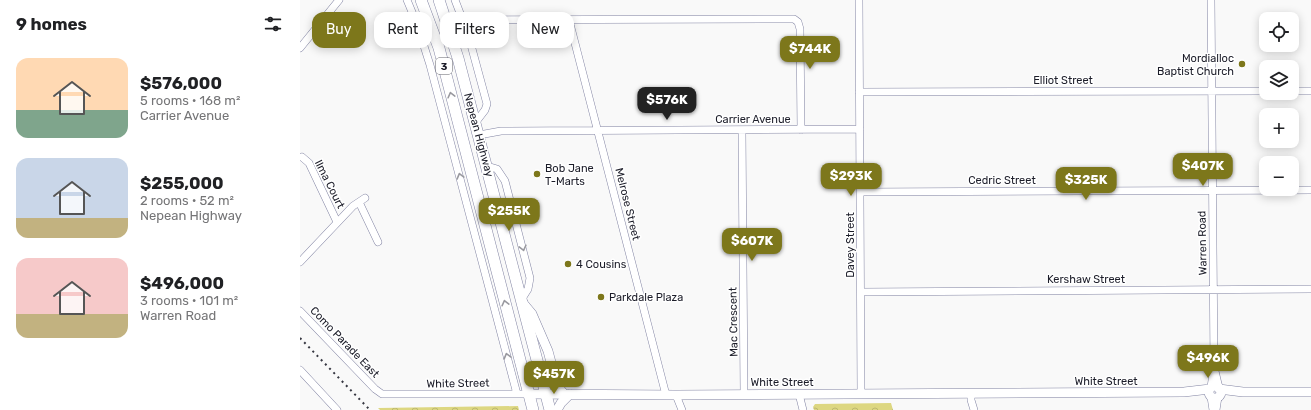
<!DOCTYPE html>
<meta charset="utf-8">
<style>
body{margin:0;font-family:Rubik,sans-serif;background:#f2f2f2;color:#202124;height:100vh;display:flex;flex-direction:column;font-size:15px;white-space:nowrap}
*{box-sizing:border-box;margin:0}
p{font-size:13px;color:#757577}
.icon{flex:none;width:22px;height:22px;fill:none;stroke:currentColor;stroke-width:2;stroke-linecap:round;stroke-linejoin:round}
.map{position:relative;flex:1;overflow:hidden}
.side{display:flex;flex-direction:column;background:#fff;width:300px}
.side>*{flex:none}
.banner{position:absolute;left:12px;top:12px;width:380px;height:36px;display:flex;gap:8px}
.tools{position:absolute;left:959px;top:12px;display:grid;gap:8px}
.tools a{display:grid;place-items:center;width:40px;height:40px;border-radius:8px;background:#fff;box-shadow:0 2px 10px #0003;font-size:20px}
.price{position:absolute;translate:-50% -34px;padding:0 9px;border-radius:8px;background:#7d771b;color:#fff;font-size:13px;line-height:26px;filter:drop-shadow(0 1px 2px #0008)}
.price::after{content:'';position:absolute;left:50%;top:24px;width:12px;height:9px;margin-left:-6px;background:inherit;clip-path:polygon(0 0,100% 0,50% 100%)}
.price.selected{background:#222;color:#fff}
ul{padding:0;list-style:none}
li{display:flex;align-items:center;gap:12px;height:100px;padding:0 16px}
li span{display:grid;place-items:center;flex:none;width:112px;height:80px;border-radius:12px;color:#555}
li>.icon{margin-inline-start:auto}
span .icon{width:48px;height:48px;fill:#fffc;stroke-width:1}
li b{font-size:17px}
h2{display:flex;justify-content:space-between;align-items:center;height:48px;padding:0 16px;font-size:17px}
.chip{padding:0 14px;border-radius:12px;background:#fff;box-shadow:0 2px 10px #0003;font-size:14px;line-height:36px}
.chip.selected{background:#7d771b;color:#fff}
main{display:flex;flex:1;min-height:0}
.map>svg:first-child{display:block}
.forest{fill:url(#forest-crowns)}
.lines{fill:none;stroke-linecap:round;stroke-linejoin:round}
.minor-casing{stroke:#8284a3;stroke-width:8}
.major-casing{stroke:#8284a3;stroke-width:10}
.highway-casing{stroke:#8284a3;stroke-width:12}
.minor{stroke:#fff;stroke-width:7}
.major{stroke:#fff;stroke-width:9}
.highway{stroke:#fff;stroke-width:11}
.rail{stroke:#363741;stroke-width:2;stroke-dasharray:2 4;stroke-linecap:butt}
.oneway{stroke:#99999f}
.poi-dot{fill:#7d771b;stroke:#fff;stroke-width:1.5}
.labels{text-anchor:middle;stroke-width:3;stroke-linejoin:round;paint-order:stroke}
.shield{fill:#fff;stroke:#606169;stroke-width:1}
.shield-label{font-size:10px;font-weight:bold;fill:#1c1d29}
.poi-label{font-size:11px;fill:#1c1d29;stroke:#fff;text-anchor:start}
.street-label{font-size:11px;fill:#1c1d29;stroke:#fff}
</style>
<main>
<section class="side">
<h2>9 homes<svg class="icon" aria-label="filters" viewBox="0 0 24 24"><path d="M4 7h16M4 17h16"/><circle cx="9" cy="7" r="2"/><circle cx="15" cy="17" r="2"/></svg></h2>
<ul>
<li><span style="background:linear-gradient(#ffd9b3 65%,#7fa58c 0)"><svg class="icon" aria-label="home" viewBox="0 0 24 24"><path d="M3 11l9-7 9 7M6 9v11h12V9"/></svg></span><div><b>$576,000</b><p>5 rooms · 168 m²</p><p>Carrier Avenue</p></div></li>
<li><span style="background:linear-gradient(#c9d6e8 75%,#c2b280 0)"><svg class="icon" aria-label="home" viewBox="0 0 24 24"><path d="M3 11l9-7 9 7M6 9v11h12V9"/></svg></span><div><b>$255,000</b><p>2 rooms · 52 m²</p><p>Nepean Highway</p></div></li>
<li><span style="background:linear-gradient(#f6c9c9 70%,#c2b280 0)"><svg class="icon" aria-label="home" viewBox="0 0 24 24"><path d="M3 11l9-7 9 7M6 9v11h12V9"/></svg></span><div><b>$496,000</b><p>3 rooms · 101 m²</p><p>Warren Road</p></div></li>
</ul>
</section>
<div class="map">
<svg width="1011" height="410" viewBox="0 0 1011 410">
<defs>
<pattern id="forest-crowns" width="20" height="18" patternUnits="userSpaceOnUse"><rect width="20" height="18" fill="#ddd781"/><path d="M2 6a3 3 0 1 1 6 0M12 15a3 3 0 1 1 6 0" fill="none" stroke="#bdb86f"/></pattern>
</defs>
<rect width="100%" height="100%" fill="#f9f9f9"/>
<path class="forest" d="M 591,403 L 593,410 L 514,410 L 513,407 L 515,404 Z
M 218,406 L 219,410 L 80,410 L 78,408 Z"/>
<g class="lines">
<defs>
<path id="minor" d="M 107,0 L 117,24 L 130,65 L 217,394
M 155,0 L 168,34 L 187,104 L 185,110 L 175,123
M 559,0 L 561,394
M 911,0 L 914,367 L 911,387
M 269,20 L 366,395
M 147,21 L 166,20 L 494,19 L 498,22 L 500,29 L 501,130
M 0,48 L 39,0
M 992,91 L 1011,91
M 559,92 L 966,91
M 442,130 L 444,394
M 179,135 L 201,131 L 560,129
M 2,157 L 9,163 L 37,222
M 187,166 L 197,169 L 205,181 L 230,278 L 228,289 L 221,300
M 560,192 L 1011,190
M 59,202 L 78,242
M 0,262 L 53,206 L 65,198
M 561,292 L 1011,289
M 0,311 L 75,389 L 82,394 L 228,394
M 0,370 L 37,410
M 915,371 L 919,388
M 671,393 L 671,400 L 674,410
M 499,394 L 503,410
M 376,395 L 382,410
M 911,397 L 913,410
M 916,410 L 918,397"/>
<path id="major" d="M 222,302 L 232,314 L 248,351 L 256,381 L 259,388 L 264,394
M909 392a6 6 0 1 1 12 0a6 6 0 1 1-12 0Z
M 919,389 L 943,392 L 1011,392
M 228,394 L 376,395 L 884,392 L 910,389
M 257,410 L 261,403 L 270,394"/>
<path id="highway" d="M 121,0 L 139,48 L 233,410
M 139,0 L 158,58 L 250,410"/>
</defs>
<use href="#minor" class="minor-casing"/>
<use href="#major" class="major-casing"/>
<use href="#highway" class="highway-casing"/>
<use href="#minor" class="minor"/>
<use href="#major" class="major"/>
<use href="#highway" class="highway"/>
<path class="rail" d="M 0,338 L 70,410"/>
</g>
<defs><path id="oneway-chevron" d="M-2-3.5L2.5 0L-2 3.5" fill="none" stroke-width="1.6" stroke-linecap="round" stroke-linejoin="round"/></defs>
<g class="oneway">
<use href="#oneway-chevron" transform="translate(151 95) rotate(-104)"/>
<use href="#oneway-chevron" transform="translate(160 176) rotate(-105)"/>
<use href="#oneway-chevron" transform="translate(223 248) rotate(76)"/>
<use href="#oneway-chevron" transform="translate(205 303) rotate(-104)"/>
<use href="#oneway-chevron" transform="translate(207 356) rotate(-105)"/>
</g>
<g class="poi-dot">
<circle cx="942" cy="64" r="4"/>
<circle cx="237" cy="174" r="4"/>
<circle cx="268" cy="264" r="4"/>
<circle cx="301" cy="297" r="4"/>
</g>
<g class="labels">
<rect class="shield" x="136" y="58" width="16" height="16" rx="3"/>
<g class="shield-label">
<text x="144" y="70">3</text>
</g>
<g class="poi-label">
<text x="934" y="62" text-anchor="end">Mordialloc<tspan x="934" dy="13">Baptist Church</tspan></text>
<text x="245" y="172">Bob Jane<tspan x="245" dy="13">T-Marts</tspan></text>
<text x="276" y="268">4 Cousins</text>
<text x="309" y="301">Parkdale Plaza</text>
</g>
<g class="street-label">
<text x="763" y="84">Elliot Street</text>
<text x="453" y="123">Carrier Avenue</text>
<text transform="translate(179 135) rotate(75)" y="4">Nepean Highway</text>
<text x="702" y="184">Cedric Street</text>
<text transform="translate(30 184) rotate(63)" y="4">Ilma Court</text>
<text transform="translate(328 204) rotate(76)" y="4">Melrose Street</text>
<text transform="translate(902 243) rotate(-91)" y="4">Warren Road</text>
<text transform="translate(550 245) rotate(-90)" y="4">Davey Street</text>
<text x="786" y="283">Kershaw Street</text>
<text transform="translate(433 322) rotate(-91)" y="4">Mac Crescent</text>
<text transform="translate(45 342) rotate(46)" y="4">Como Parade East</text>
<text x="806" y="385">White Street</text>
<text x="482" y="386">White Street</text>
<text transform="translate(158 383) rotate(-1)" y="4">White Street</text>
</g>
</g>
</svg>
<div class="tools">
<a><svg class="icon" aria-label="locate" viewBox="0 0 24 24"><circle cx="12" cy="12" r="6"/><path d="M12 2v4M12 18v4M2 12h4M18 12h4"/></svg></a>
<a><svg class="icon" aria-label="layers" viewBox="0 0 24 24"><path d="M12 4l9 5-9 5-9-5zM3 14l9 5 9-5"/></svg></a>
<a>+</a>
<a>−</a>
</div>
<b class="price" style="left:510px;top:70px">$744K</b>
<b class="price selected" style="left:367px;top:121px">$576K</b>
<b class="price" style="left:903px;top:187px">$407K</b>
<b class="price" style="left:551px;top:197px">$293K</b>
<b class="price" style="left:786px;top:201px">$325K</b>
<b class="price" style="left:209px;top:232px">$255K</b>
<b class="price" style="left:452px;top:262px">$607K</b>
<b class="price" style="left:908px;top:379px">$496K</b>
<b class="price" style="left:254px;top:395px">$457K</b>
<div class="banner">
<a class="chip selected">Buy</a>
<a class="chip">Rent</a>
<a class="chip">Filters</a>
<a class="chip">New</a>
</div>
</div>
</main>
